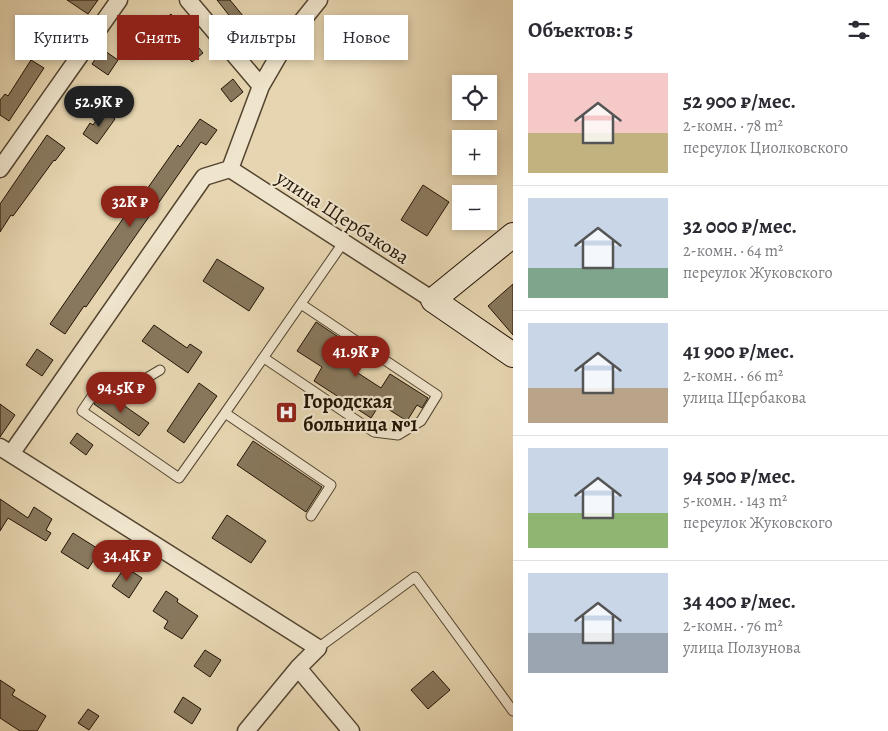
<!DOCTYPE html>
<html lang="ru">
<meta charset="utf-8">
<style>
body{margin:0;font-family:Alegreya,serif;background:#f7f7f7;color:#2b2b33;height:100vh;display:flex;flex-direction:column;font-size:19px;white-space:nowrap}
*{box-sizing:border-box;margin:0}
p{font-size:16px;color:#7c7c81}
.icon{flex:none;width:28px;height:28px;fill:none;stroke:currentColor;stroke-width:2;stroke-linecap:round;stroke-linejoin:round}
.map{position:relative;flex:1;overflow:hidden}
.drawer{display:flex;flex-direction:column;background:#fff;width:375px}
.drawer>*{flex:none}
.hud{position:absolute;left:15px;top:15px;width:422px;height:45px;display:flex;gap:10px}
.controls{position:absolute;left:452px;top:75px;display:grid;gap:10px}
.controls a{display:grid;place-items:center;width:45px;height:45px;border-radius:0px;background:#fff;box-shadow:0 2px 8px #0003;font-size:25px}
.price{position:absolute;translate:-50% -42px;padding:0 11px;border-radius:18px;background:#8f2418;color:#fff;font-size:16px;line-height:32px;filter:drop-shadow(0 1px 2px #0008)}
.price::after{content:'';position:absolute;left:50%;top:30px;width:15px;height:11px;margin-left:-8px;background:inherit;clip-path:polygon(0 0,100% 0,50% 100%)}
.price.on{background:#222;color:#fff}
ul{padding:0;list-style:none}
li{display:flex;align-items:center;gap:15px;height:125px;padding:0 15px}
li+li{border-top:1px solid #e1e1e2}
li span{display:grid;place-items:center;flex:none;width:140px;height:100px;border-radius:0px;color:#555}
li>.icon{margin-inline-start:auto}
span .icon{width:60px;height:60px;fill:#fffc;stroke-width:1}
li b{font-size:21px}
h2{display:flex;justify-content:space-between;align-items:center;height:60px;padding:0 15px;font-size:21px}
.tag{padding:0 18px;border-radius:0px;background:#fff;box-shadow:0 2px 8px #0003;font-size:18px;line-height:45px}
.tag.on{background:#8f2418;color:#fff}
main{display:flex;flex:1;min-height:0}
.map>svg:first-child{display:block}
.building{fill:#88785d;stroke:#221304}
.lines{fill:none;stroke-linecap:round;stroke-linejoin:round}
.lane-casing{stroke:#53442f;stroke-width:11}
.street-casing{stroke:#53442f;stroke-width:19}
.secondary-casing{stroke:#221304;stroke-width:26}
.lane{stroke:#efe4cc;stroke-width:9}
.street{stroke:#efe4cc;stroke-width:16}
.secondary{stroke:#efe4cc;stroke-width:24}
.labels{text-anchor:middle;stroke-width:4.5;stroke-linejoin:round;paint-order:stroke}
.street-label{font-size:20px;fill:#221304;stroke:#efe4cc}
.poi-label{font-size:20px;font-weight:bold;fill:#221304;stroke:#efe4cc;text-anchor:start}
</style>
<main>
<div class="map">
<svg width="513" height="731" viewBox="0 0 513 731">
<rect width="100%" height="100%" fill="#e6d5b0"/>
<filter id="stains"><feTurbulence type="fractalNoise" baseFrequency=".004" numOctaves="4"/><feColorMatrix values="0 0 0 0 .2 0 0 0 0 .09 0 0 0 0 .02 0 0 0 .5 -.17"/></filter>
<radialGradient id="worn" r=".72"><stop offset=".6" stop-color="#630" stop-opacity="0"/><stop offset="1" stop-color="#630" stop-opacity=".3"/></radialGradient>
<path class="building" d="M 67,0 L 98,0 L 88,14 Z
M 217,0 L 230,0 L 266,44 L 252,55 L 240,42 L 242,41 L 227,23 L 232,19 Z
M 171,14 L 203,53 L 192,62 L 171,38 L 169,39 L 158,25 Z
M 52,25 L 66,35 L 58,46 L 54,43 L 51,46 L 41,40 Z
M 102,49 L 118,60 L 108,75 L 92,64 Z
M 31,60 L 44,68 L 9,121 L 0,115 L 0,100 L 5,94 L 8,96 Z
M 233,79 L 243,92 L 231,102 L 221,89 Z
M 103,111 L 115,119 L 97,144 L 83,134 L 90,123 L 93,125 Z
M 200,119 L 217,130 L 206,145 L 201,142 L 86,307 L 84,306 L 65,334 L 50,324 L 138,197 L 140,199 L 178,145 L 180,147 Z
M 47,135 L 65,148 L 55,161 L 54,160 L 13,216 L 11,215 L 0,232 L 0,204 Z
M 423,185 L 449,202 L 427,236 L 401,220 Z
M 217,259 L 264,288 L 249,311 L 203,281 Z
M 513,284 L 513,335 L 488,306 Z
M 316,322 L 349,344 L 338,360 L 381,388 L 390,374 L 428,398 L 422,408 L 417,405 L 407,421 L 380,404 L 371,418 L 314,381 L 322,367 L 297,351 Z
M 154,325 L 187,348 L 190,344 L 202,352 L 188,373 L 142,341 Z
M 37,349 L 53,360 L 42,376 L 26,365 Z
M 199,383 L 217,396 L 184,443 L 167,431 Z
M 103,391 L 149,423 L 139,436 L 94,404 Z
M 0,404 L 15,415 L 0,437 Z
M 77,433 L 93,445 L 86,455 L 70,443 Z
M 253,441 L 322,487 L 306,512 L 237,465 Z
M 0,499 L 28,518 L 34,507 L 52,519 L 46,530 L 51,533 L 46,541 L 8,518 L 0,531 Z
M 227,515 L 266,541 L 251,563 L 212,538 Z
M 73,533 L 100,550 L 88,569 L 61,552 Z
M 125,567 L 142,578 L 129,598 L 112,586 Z
M 166,591 L 178,599 L 177,602 L 198,616 L 182,639 L 164,628 L 168,621 L 153,611 Z
M 205,650 L 221,660 L 210,677 L 194,666 Z
M 433,671 L 450,690 L 428,709 L 411,690 Z
M 0,680 L 15,690 L 12,695 L 46,716 L 37,731 L 20,731 L 0,718 Z
M 183,697 L 201,709 L 192,724 L 174,712 Z
M 88,709 L 99,716 L 89,730 L 78,723 Z"/>
<g class="lines">
<defs>
<path id="lane" d="M 264,358 L 374,432 L 398,435 L 421,421 L 437,395 L 301,304
M 160,370 L 123,392 L 103,380 L 82,411 L 179,478 L 225,413
M 311,516 L 331,485 L 225,413 L 343,243
M 318,648 L 415,577 L 513,711"/>
<path id="street" d="M 188,0 L 261,86
M 0,169 L 119,0
M 230,169 L 433,300
M 0,447 L 318,648 L 298,668 L 246,731
M 11,454 L 204,177 L 230,169 L 261,86 L 290,36 L 319,0
M 298,668 L 351,731"/>
<path id="secondary" d="M 513,235 L 433,300 L 513,355"/>
</defs>
<use href="#lane" class="lane-casing"/>
<use href="#street" class="street-casing"/>
<use href="#secondary" class="secondary-casing"/>
<use href="#lane" class="lane"/>
<use href="#street" class="street"/>
<use href="#secondary" class="secondary"/>
</g>
<defs>
<symbol id="hospital-square" viewBox="-11 -11 22 22"><rect x="-9" y="-9" width="18" height="18" rx="4" fill="#8f2418" stroke="#efe4cc"/><path d="M-5-5h3v3.5h4V-5h3V5h-3V1.5h-4V5h-3Z" fill="#fff"/></symbol>
</defs>
<g fill-rule="evenodd">
<use href="#hospital-square" x="274" y="400" width="25" height="25"/>
</g>
<g class="labels">
<g class="street-label">
<text transform="translate(343 217) rotate(33)" y="7">улица Щербакова</text>
</g>
<g class="poi-label">
<text x="303" y="408">Городская<tspan x="303" dy="23">больница №1</tspan></text>
</g>
</g>
<rect width="100%" height="100%" filter="url(#stains)"/>
<rect width="100%" height="100%" fill="url(#worn)"/>
</svg>
<div class="controls">
<a><svg class="icon" aria-label="locate" viewBox="0 0 24 24"><circle cx="12" cy="12" r="6"/><path d="M12 2v4M12 18v4M2 12h4M18 12h4"/></svg></a>
<a>+</a>
<a>−</a>
</div>
<b class="price on" style="left:99px;top:128px">52.9K ₽</b>
<b class="price" style="left:130px;top:228px">32K ₽</b>
<b class="price" style="left:356px;top:378px">41.9K ₽</b>
<b class="price" style="left:121px;top:414px">94.5K ₽</b>
<b class="price" style="left:127px;top:582px">34.4K ₽</b>
<div class="hud">
<a class="tag">Купить</a>
<a class="tag on">Снять</a>
<a class="tag">Фильтры</a>
<a class="tag">Новое</a>
</div>
</div>
<section class="drawer">
<h2>Объектов: 5<svg class="icon" aria-label="filters" viewBox="0 0 24 24"><path d="M4 7h16M4 17h16"/><circle cx="9" cy="7" r="2"/><circle cx="15" cy="17" r="2"/></svg></h2>
<ul>
<li><span style="background:linear-gradient(#f6c9c9 60%,#c2b280 0)"><svg class="icon" aria-label="home" viewBox="0 0 24 24"><path d="M3 11l9-7 9 7M6 9v11h12V9"/></svg></span><div><b>52 900 ₽/мес.</b><p>2-комн. · 78 m²</p><p>переулок Циолковского</p></div></li>
<li><span style="background:linear-gradient(#c9d6e8 70%,#7fa58c 0)"><svg class="icon" aria-label="home" viewBox="0 0 24 24"><path d="M3 11l9-7 9 7M6 9v11h12V9"/></svg></span><div><b>32 000 ₽/мес.</b><p>2-комн. · 64 m²</p><p>переулок Жуковского</p></div></li>
<li><span style="background:linear-gradient(#c9d6e8 65%,#b9a48a 0)"><svg class="icon" aria-label="home" viewBox="0 0 24 24"><path d="M3 11l9-7 9 7M6 9v11h12V9"/></svg></span><div><b>41 900 ₽/мес.</b><p>2-комн. · 66 m²</p><p>улица Щербакова</p></div></li>
<li><span style="background:linear-gradient(#c9d6e8 65%,#8fb573 0)"><svg class="icon" aria-label="home" viewBox="0 0 24 24"><path d="M3 11l9-7 9 7M6 9v11h12V9"/></svg></span><div><b>94 500 ₽/мес.</b><p>5-комн. · 143 m²</p><p>переулок Жуковского</p></div></li>
<li><span style="background:linear-gradient(#c9d6e8 60%,#9aa5b1 0)"><svg class="icon" aria-label="home" viewBox="0 0 24 24"><path d="M3 11l9-7 9 7M6 9v11h12V9"/></svg></span><div><b>34 400 ₽/мес.</b><p>2-комн. · 76 m²</p><p>улица Ползунова</p></div></li>
</ul>
</section>
</main>
